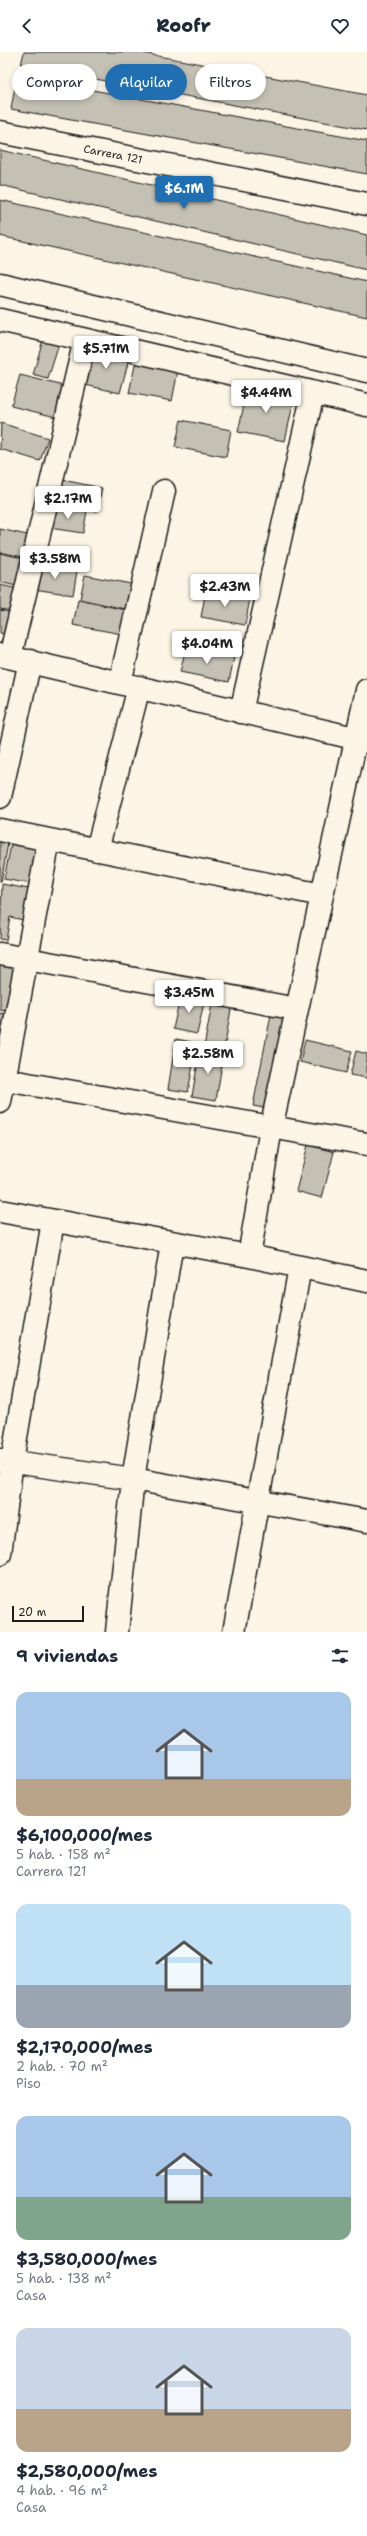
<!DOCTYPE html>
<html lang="es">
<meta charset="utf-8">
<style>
body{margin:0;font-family:"Shantell Sans",sans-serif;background:#f2f2f3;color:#1f2937;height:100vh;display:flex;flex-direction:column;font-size:15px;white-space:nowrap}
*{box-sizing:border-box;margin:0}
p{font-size:13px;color:#747a83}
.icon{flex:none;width:22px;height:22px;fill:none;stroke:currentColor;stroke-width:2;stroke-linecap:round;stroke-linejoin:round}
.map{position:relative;height:1580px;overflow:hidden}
.drawer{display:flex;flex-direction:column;background:#fff;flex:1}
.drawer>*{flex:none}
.hud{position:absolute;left:12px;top:12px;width:343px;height:36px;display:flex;gap:8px}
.scale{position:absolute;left:12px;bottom:10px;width:72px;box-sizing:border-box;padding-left:4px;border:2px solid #1c1c1c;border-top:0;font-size:11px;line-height:14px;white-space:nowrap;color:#1c1c1c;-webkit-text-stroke:3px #fcf5e5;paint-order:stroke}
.price{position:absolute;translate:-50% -34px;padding:0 9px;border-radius:4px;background:#fff;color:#222;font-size:13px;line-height:26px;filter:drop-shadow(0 1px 2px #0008)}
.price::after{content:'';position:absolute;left:50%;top:24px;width:12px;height:9px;margin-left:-6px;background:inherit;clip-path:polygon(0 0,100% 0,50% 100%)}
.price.selected{background:#1f6fb2;color:#fff}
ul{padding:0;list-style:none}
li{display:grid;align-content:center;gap:8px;height:212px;padding:0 16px}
li span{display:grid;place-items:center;height:124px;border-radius:12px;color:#555}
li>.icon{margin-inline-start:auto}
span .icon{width:72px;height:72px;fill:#fffc;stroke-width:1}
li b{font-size:17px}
h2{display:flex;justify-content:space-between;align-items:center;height:48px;padding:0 16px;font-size:17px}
.chip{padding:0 14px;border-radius:18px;background:#fff;box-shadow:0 2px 6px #0003;font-size:14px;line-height:36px}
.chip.selected{background:#1f6fb2;color:#fff}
header{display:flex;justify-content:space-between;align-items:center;height:52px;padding:0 16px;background:#fff;font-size:18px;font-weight:800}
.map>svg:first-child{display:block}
.building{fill:#c4c0b3;stroke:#1c1c1c}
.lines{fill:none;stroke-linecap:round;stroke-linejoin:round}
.minor-casing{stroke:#1c1c1c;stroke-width:25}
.minor{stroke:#fcf5e5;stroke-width:22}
.labels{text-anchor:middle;stroke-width:3.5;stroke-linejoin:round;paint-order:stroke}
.street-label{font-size:11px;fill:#1c1c1c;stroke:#fcf5e5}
</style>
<header><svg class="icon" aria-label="back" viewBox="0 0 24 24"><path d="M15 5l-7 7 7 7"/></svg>Roofr<svg class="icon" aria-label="heart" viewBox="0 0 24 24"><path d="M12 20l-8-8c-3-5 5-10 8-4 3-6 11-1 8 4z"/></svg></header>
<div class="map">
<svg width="367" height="1580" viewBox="0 0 367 1580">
<rect width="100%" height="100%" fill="#fcf5e5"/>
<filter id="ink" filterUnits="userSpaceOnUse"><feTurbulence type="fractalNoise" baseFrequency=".025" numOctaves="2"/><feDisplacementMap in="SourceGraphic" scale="8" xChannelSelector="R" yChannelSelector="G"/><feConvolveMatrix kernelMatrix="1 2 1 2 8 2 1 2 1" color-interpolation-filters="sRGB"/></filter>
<g filter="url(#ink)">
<path class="building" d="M 24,0 L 137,0 L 367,43 L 367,78 L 21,13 Z
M 17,24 L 367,89 L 367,122 L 11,57 Z
M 0,98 L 367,183 L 367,218 L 0,133 Z
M 0,148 L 367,230 L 367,265 L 0,184 Z
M 43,287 L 59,292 L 48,327 L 33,323 Z
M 91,294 L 130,303 L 120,341 L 81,332 Z
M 137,304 L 179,313 L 172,349 L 129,341 Z
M 20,323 L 64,334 L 56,365 L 11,354 Z
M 248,334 L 295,343 L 285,389 L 238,380 Z
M 181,368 L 231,378 L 226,405 L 175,395 Z
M 1,371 L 48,386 L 40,409 L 0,397 Z
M 58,427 L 102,436 L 97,459 L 53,450 Z
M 53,454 L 87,459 L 83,481 L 49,476 Z
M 0,477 L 27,483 L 23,505 L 0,500 Z
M 0,501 L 22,506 L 16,534 L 0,530 Z
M 38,512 L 77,519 L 73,543 L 34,537 Z
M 85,523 L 131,532 L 125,557 L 80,547 Z
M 0,533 L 18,537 L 12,559 L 0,557 Z
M 206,538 L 250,547 L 245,573 L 201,565 Z
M 78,548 L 126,558 L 122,582 L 73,573 Z
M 0,558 L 9,560 L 4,582 L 0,581 Z
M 186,595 L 234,605 L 229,630 L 180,620 Z
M 0,785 L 9,786 L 1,830 L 0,830 Z
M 12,788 L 38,794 L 31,832 L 4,827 Z
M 2,832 L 29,837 L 23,868 L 10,865 L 6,888 L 0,887 Z
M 0,908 L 16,912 L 6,959 L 0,958 Z
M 181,941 L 205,946 L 197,982 L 173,977 Z
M 213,947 L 232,951 L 224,998 L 204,995 Z
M 0,961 L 6,962 L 0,995 Z
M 271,963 L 286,966 L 269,1057 L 253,1054 Z
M 176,987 L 197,991 L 188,1040 L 168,1037 Z
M 305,988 L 352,999 L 346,1021 L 300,1010 Z
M 200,998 L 224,1001 L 216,1048 L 192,1044 Z
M 356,999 L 367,1002 L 367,1026 L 350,1023 Z
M 308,1093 L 334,1100 L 322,1146 L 296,1139 Z"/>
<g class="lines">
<defs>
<path id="minor" d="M 0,80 L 367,152
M 0,232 L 367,319
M 0,268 L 367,353
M 0,603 L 367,689
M 10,605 L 85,288
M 120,631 L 164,439
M 241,660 L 313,341
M 0,745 L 30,609
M 0,778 L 322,843
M 97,798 L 139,635
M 0,902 L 297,957
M 0,1027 L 367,1092
M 0,1050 L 49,788
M 0,1159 L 249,1204 L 367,1229
M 249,1204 L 271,1076 L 367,638
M 0,1408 L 133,1427 L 367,1469
M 0,1502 L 12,1409 L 53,1169
M 117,1580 L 133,1427 L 172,1191
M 234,1580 L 300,1215"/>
</defs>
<use href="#minor" class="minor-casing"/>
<use href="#minor" class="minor"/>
</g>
</g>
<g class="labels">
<g class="street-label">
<text transform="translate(113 102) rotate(11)" y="4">Carrera 121</text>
</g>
</g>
</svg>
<div class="scale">20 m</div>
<b class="price selected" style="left:184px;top:158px">$6.1M</b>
<b class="price" style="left:106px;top:318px">$5.71M</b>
<b class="price" style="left:266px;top:362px">$4.44M</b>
<b class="price" style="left:68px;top:468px">$2.17M</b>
<b class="price" style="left:55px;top:528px">$3.58M</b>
<b class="price" style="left:225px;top:556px">$2.43M</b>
<b class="price" style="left:207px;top:613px">$4.04M</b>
<b class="price" style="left:189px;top:962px">$3.45M</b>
<b class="price" style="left:208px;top:1023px">$2.58M</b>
<div class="hud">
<a class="chip">Comprar</a>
<a class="chip selected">Alquilar</a>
<a class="chip">Filtros</a>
</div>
</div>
<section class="drawer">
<h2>9 viviendas<svg class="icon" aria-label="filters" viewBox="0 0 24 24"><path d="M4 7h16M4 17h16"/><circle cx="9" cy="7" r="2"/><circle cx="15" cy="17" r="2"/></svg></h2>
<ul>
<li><span style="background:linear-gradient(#a9c7e8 70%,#b9a48a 0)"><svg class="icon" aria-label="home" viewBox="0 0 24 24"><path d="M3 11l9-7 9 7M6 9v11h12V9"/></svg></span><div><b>$6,100,000/mes</b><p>5 hab. · 158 m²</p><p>Carrera 121</p></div></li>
<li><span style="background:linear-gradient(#bfe0f5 65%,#9aa5b1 0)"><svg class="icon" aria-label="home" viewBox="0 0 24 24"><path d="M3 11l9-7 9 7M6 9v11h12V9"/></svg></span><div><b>$2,170,000/mes</b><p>2 hab. · 70 m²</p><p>Piso</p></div></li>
<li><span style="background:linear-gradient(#a9c7e8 65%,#7fa58c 0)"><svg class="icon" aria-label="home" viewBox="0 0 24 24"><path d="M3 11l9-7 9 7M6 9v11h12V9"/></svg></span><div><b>$3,580,000/mes</b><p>5 hab. · 138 m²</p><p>Casa</p></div></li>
<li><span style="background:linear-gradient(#c9d6e8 65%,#b9a48a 0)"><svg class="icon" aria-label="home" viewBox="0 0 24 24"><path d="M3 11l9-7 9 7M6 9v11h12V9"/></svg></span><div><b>$2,580,000/mes</b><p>4 hab. · 96 m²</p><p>Casa</p></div></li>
</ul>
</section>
